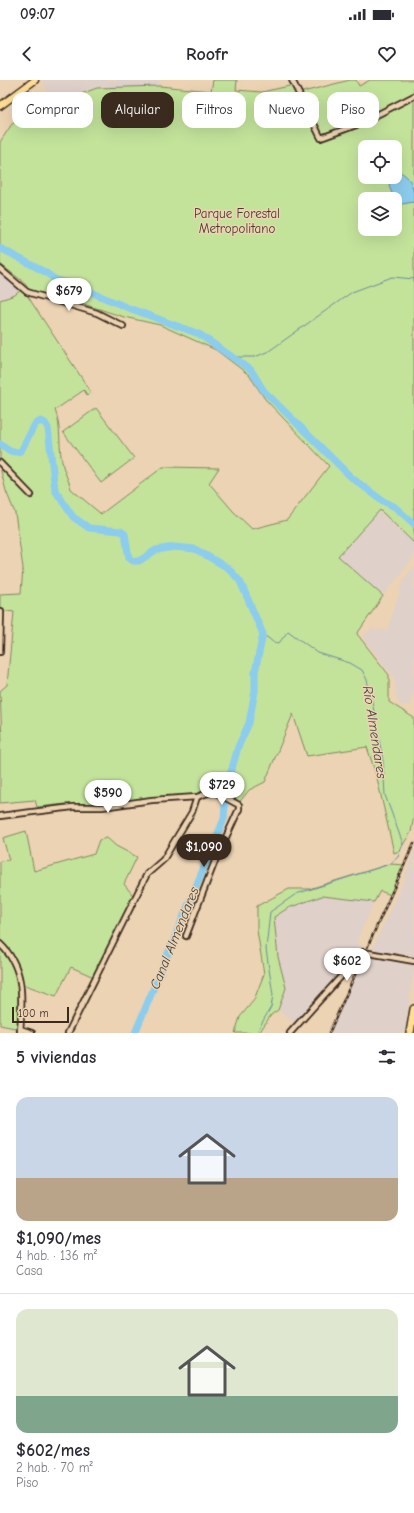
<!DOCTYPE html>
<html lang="es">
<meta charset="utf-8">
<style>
body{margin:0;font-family:"Comic Neue",sans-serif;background:#f7f7f7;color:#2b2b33;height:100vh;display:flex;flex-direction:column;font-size:15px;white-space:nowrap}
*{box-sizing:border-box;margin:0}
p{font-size:13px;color:#7c7c81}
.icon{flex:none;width:22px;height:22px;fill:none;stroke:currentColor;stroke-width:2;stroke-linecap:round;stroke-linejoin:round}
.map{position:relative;height:953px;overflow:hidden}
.sheet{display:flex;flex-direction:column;background:#fff;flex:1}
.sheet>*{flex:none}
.guide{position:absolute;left:12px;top:12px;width:390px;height:36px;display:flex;gap:8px}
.fabs{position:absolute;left:358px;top:60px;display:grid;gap:8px}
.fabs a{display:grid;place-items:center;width:44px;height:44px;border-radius:8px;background:#fff;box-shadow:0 4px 16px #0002;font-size:20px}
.scale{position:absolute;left:12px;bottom:10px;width:57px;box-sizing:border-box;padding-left:4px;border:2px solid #3b2a1e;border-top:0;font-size:11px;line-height:14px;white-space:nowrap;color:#3b2a1e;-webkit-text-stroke:3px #ecd3b3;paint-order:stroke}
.price{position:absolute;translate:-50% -34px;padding:0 9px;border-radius:14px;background:#fff;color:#222;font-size:13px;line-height:26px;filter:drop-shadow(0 1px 2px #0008)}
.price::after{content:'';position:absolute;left:50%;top:24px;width:12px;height:9px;margin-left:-6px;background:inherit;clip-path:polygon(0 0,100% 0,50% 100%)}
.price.active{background:#3b2a1e;color:#fff}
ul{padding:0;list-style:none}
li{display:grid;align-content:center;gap:8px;height:212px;padding:0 16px}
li+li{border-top:1px solid #e1e1e2}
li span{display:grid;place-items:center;height:124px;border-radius:12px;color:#555}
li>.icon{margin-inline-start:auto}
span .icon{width:72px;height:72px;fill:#fffc;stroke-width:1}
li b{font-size:17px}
h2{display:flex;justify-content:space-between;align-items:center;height:48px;padding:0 16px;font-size:17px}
.pill{padding:0 14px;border-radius:12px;background:#fff;box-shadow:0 4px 16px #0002;font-size:14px;line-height:36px}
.pill.active{background:#3b2a1e;color:#fff}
.status{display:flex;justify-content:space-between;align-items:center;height:28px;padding:0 20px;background:#fff;direction:ltr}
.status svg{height:11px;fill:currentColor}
header{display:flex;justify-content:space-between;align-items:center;height:52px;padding:0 16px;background:#fff;font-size:18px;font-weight:800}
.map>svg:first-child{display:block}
.built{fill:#dfd0c9}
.green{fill:#c3e39b;stroke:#7f865c;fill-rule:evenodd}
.water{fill:#8ccced;stroke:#6c8b9a}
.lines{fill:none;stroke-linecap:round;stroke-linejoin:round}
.stream{stroke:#6c8b9a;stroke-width:1}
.river{stroke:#8ccced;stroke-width:7}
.minor-casing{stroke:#3b2a1e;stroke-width:8}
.major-casing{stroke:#3b2a1e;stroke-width:9}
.highway-casing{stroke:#3b2a1e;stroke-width:10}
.minor{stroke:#ecd3b3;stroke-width:4.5}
.major{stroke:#ffdd96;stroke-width:6}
.highway{stroke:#ffdd96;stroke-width:7}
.rail-casing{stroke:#3b2a1e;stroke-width:2.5}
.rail{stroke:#ecd3b3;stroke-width:1;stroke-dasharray:3;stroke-linecap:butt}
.labels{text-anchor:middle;stroke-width:3;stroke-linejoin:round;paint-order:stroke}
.park-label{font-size:13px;fill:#493c2a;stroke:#ecd3b3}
.water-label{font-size:14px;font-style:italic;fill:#47423d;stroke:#ecd3b3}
</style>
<div class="status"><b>09:07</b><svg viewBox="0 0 49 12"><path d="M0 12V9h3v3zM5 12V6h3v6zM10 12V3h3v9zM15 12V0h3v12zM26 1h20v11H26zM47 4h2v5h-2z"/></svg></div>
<header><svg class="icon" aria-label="back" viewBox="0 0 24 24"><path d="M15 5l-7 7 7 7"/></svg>Roofr<svg class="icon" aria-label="heart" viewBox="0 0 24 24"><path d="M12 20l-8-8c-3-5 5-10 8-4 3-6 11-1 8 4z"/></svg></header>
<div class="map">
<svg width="414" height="953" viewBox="0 0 414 953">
<rect width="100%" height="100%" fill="#ecd3b3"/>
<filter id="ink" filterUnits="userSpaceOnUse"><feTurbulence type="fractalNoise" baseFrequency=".025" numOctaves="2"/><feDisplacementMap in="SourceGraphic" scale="8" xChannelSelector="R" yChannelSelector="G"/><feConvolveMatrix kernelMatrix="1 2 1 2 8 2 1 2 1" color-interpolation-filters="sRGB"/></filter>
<g filter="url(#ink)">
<path class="built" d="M 42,0 L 159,0 L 159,6 L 97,8 L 54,24 Z
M 0,189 L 23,208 L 15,215 L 0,220 Z
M 380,429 L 414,463 L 414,477 L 383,516 L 338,476 Z
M 414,486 L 414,611 L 409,626 L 401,625 L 397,620 L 394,598 L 362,557 L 371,549 L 387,550 L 404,499 Z
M 414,770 L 414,876 L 372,869 L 403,802 Z
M 322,816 L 374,822 L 357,860 L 363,872 L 297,945 L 278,930 L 286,908 L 278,877 L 274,837 L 288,828 Z
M 366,872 L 414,886 L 405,953 L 329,953 Z"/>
<path class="green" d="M 213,0 L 237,0 L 236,10 L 262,12 L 294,5 L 299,13 L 350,0 L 356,0 L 359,6 L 370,0 L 414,0 L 414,463 L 380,430 L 338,476 L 383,516 L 357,554 L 389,595 L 389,622 L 414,638 L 414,736 L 411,752 L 399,771 L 394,773 L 377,698 L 367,667 L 307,676 L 293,634 L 265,702 L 249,710 L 238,724 L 215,713 L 197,717 L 86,727 L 66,724 L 37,727 L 35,720 L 0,723 L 0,660 L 2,661 L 0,611 L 7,605 L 14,532 L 0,530 L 0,514 L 21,513 L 23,488 L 15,433 L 6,411 L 0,387 L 0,220 L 15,215 L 23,208 L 32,223 L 91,312 L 87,315 L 84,310 L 55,330 C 62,347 58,369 63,386 C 65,395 69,400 71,409 L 101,434 L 163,387 L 219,388 L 209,403 L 233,431 L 252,449 L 287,440 L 329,386 L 265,319 L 249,295 L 216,270 L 160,245 L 124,237 L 68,219 L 30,210 L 25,203 L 0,184 L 0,62 L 12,44 L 39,30 L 97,8 L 159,6 L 211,11 ZM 365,67 L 395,67 L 395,97 L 365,97 ZM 365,119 L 395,119 L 395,149 L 365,149 Z
M 96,328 L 134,378 L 101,403 L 63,352 Z
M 26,751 L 34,791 L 94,774 L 99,760 L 107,758 L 116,766 L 137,777 L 124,804 L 135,818 L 96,898 L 71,887 L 56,916 L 22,904 L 20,949 L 0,945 L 0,781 L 9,780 L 3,758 Z
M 390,784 L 405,785 L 391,815 L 380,811 L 374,822 L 322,816 L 288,828 L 274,837 L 278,877 L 286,908 L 278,930 L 271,935 L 259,953 L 235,953 L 240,937 L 254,920 L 264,894 L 257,850 L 257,826 L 289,809 L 309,809 Z"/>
<path class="water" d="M 395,90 C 411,95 414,106 414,122 L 402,124 L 395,121 L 389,106 L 391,97 L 395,97 Z"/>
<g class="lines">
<path class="stream" d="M 232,277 L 255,277 L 269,271 L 352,212 L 392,197 L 414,199
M 256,953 L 271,927 L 273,915 L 266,869 L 270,832 L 296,814 L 390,784 L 398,777 L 403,764 L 385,715 L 383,681 L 372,621 L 367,600 L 362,590 L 350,583 L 318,573 L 288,551 L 279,563 L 273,562 L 263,554"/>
<path class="river" d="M 0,168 L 45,192 L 56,200 L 72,204 L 126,227 L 199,254 L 251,290 L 264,311 L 352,398 L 383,421 L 395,427 L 414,444
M 0,364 C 7,370 12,374 21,371 L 35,344 L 41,341 L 45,343 L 48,348 L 55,410 L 73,437 L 89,448 L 121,451 L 125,454 L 129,478 L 133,481 L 139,481 L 156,470 L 174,467 L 195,469 L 228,488 L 240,501 L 263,554 L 255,592 L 255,611 L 249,643 L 238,667 L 226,710 L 224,739 L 135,953"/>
<defs>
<path id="minor" d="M 292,0 L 321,58 L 359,44 L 414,16
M 0,189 L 27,212 L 97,233 L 123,246
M 0,383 L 31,415
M 0,572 L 1,531
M 0,736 L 73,727 L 102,727 L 152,720 L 197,717 L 208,713 L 215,712 L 239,725 L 239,729 L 215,781 L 186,856
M 0,864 C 26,888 22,921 20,953
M 20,949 L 32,953
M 68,953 L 147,794 L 163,780 L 192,732 L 197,717
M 290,953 L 363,872 L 414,881"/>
<path id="major" d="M 0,26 L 35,0"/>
<path id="highway" d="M 410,953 L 414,929"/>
</defs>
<use href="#minor" class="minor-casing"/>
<use href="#major" class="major-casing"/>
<use href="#highway" class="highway-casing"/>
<use href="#minor" class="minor"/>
<use href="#major" class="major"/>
<use href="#highway" class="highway"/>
<defs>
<path id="rail" d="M 329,953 L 414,763"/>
</defs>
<use href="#rail" class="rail-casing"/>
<use href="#rail" class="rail"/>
</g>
</g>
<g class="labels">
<g class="park-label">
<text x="237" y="138">Parque Forestal<tspan x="237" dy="15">Metropolitano</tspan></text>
</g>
<g class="water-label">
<text transform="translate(375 652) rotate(81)" y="5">Río Almendares</text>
<text transform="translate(174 858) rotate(-68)" y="5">Canal Almendares</text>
</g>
</g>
</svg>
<div class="fabs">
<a><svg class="icon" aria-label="locate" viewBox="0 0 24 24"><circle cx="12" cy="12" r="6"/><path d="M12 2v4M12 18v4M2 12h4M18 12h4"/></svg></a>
<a><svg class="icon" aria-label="layers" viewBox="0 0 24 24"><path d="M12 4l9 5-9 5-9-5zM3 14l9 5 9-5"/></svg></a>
</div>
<div class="scale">100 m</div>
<b class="price" style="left:69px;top:232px">$679</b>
<b class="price" style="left:222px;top:726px">$729</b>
<b class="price" style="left:108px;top:734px">$590</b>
<b class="price active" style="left:204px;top:788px">$1,090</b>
<b class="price" style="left:347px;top:902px">$602</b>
<div class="guide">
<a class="pill">Comprar</a>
<a class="pill active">Alquilar</a>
<a class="pill">Filtros</a>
<a class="pill">Nuevo</a>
<a class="pill">Piso</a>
</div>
</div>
<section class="sheet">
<h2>5 viviendas<svg class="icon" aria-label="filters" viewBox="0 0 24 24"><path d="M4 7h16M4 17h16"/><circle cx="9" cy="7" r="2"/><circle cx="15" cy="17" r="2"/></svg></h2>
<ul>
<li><span style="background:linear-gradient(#c9d6e8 65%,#b9a48a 0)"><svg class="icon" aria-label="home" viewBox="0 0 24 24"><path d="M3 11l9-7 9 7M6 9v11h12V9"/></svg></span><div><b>$1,090/mes</b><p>4 hab. · 136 m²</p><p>Casa</p></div></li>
<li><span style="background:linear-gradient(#dfe7d0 70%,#7fa58c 0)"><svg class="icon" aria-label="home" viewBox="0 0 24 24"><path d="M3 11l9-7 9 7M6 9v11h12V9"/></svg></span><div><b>$602/mes</b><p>2 hab. · 70 m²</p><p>Piso</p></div></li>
</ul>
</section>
